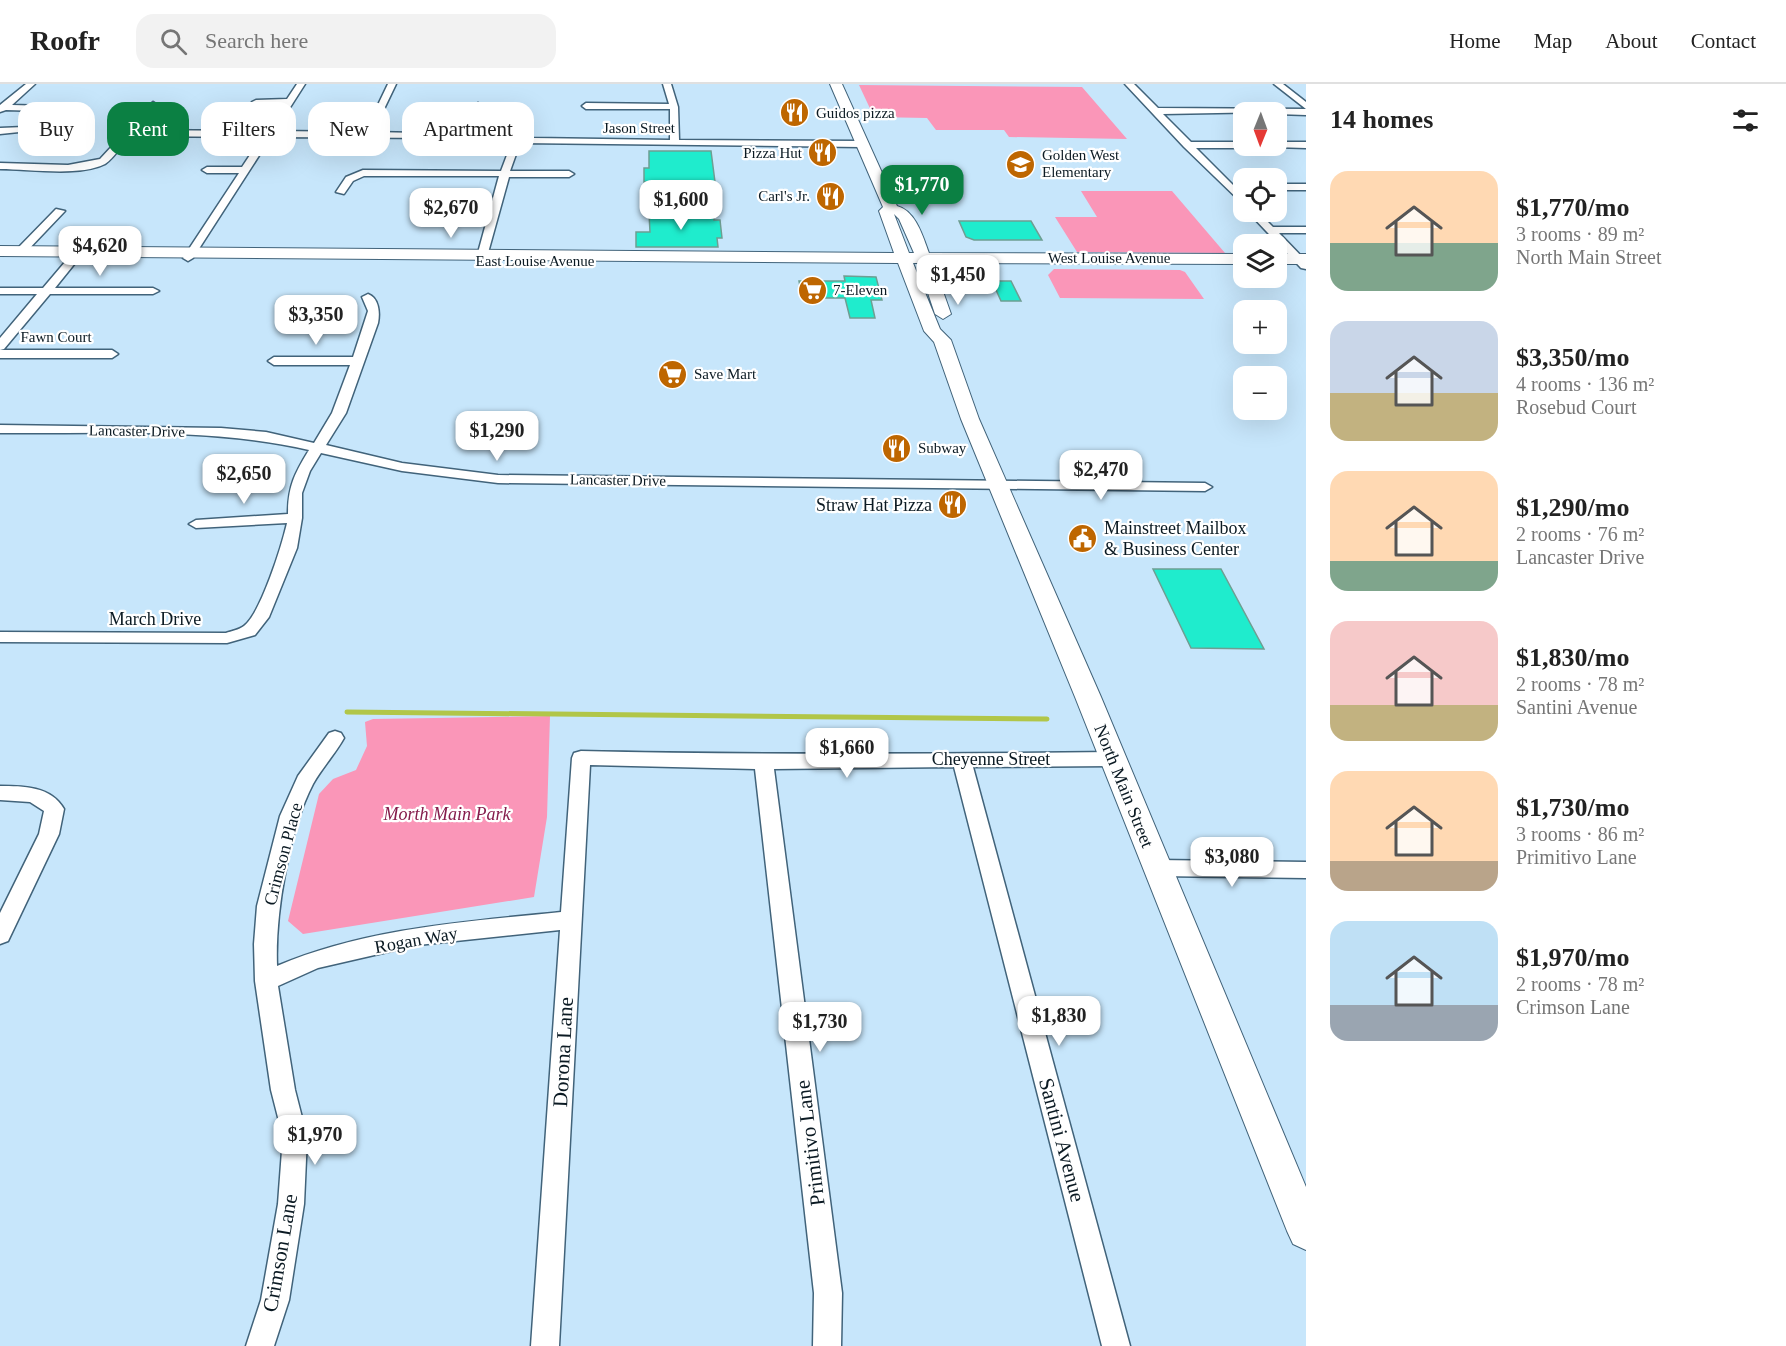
<!DOCTYPE html>
<meta charset="utf-8">
<style>
body{margin:0;font-family:Georgia,serif;background:#f2f2f2;color:#222;height:100vh;display:flex;flex-direction:column;font-size:22px;white-space:nowrap}
*{box-sizing:border-box;margin:0}
p{font-size:20px;color:#767676}
.icon{flex:none;width:33px;height:33px;fill:none;stroke:currentColor;stroke-width:2;stroke-linecap:round;stroke-linejoin:round}
.map{position:relative;flex:1;overflow:hidden}
.details{display:flex;flex-direction:column;background:#fff;width:480px}
.details>*{flex:none}
.top-card{position:absolute;left:18px;top:18px;width:570px;height:54px;display:flex;gap:12px}
.needle{width:39px;rotate:181deg}
.buttons{position:absolute;left:1233px;top:18px;display:grid;gap:12px}
.buttons a{display:grid;place-items:center;width:54px;height:54px;border-radius:12px;background:#fff;box-shadow:0 6px 24px #0002;font-size:30px}
.price{position:absolute;translate:-50% -51px;padding:0 14px;border-radius:12px;background:#fff;color:#222;font-size:20px;line-height:39px;filter:drop-shadow(0 2px 3px #0008)}
.price::after{content:'';position:absolute;left:50%;top:36px;width:18px;height:14px;margin-left:-9px;background:inherit;clip-path:polygon(0 0,100% 0,50% 100%)}
.price.active{background:#0b8043;color:#fff}
ul{padding:0;list-style:none}
li{display:flex;align-items:center;gap:18px;height:150px;padding:0 24px}
li span{display:grid;place-items:center;flex:none;width:168px;height:120px;border-radius:18px;color:#555}
li>.icon{margin-inline-start:auto}
span .icon{width:72px;height:72px;fill:#fffc;stroke-width:1}
li b{font-size:26px}
h2{display:flex;justify-content:space-between;align-items:center;height:72px;padding:0 24px;font-size:26px}
.pill{padding:0 21px;border-radius:18px;background:#fff;box-shadow:0 6px 24px #0002;font-size:21px;line-height:54px}
.pill.active{background:#0b8043;color:#fff}
header{display:flex;align-items:center;gap:36px;box-sizing:border-box;height:84px;padding:0 30px;background:#fff;border-bottom:2px solid #e0e0e0}
header strong{font-size:28px}
nav{display:flex;gap:33px;margin-inline-start:auto;font-size:21px}
.search{width:420px;height:54px;background:#f2f2f2;display:flex;align-items:center;gap:15px;box-sizing:border-box;padding:0 21px;border-radius:18px;color:#767676;font-size:22px}
main{display:flex;flex:1;min-height:0}
.map>svg:first-child{display:block}
.green{fill:#fa96b8}
.lines{fill:none;stroke-linecap:round;stroke-linejoin:round}
.stream{stroke:#b1c648;stroke-width:5}
.building{fill:#1feccd;stroke:#6e9e92;stroke-width:1.5}
.street-casing{stroke:#41637a;stroke-width:3}
.secondary-casing{stroke:#41637a;stroke-width:2}
.street{fill:#fff;fill-rule:evenodd}
.secondary{fill:#fff;fill-rule:evenodd}
.labels{text-anchor:middle;stroke-width:4.5;stroke-linejoin:round;paint-order:stroke}
.far-poi-label{font-size:15px;fill:#0b1a23;stroke:#fff;text-anchor:start}
.far-street-label{font-size:15px;fill:#0b1a23;stroke:#fff}
.poi-label{font-size:18px;fill:#0b1a23;stroke:#fff;text-anchor:end}
.street-label{font-size:18px;fill:#0b1a23;stroke:#fff}
.park-label{font-size:18px;font-style:italic;fill:#851c4c;stroke:#fff}
.near-street-label{font-size:21px;fill:#0b1a23;stroke:#fff}
</style>
<header>
<strong>Roofr</strong>
<div class="search"><svg class="icon" aria-label="search" viewBox="0 0 24 24"><circle cx="10" cy="10" r="6"/><path d="M15 15l6 6"/></svg>Search here</div>
<nav><a>Home</a><a>Map</a><a>About</a><a>Contact</a></nav>
</header>
<main>
<div class="map">
<svg width="1306" height="1262" viewBox="0 0 1306 1262">
<rect width="100%" height="100%" fill="#c7e6fb"/>
<path class="green" d="M 859,1 L 1082,3 L 1127,55 L 1009,53 L 1004,46 L 936,46 L 927,34 L 874,33 Z
M 1081,107 L 1172,107 L 1225,169 L 1077,168 L 1055,133 L 1097,133 Z
M 1054,185 L 1180,186 L 1185,188 L 1204,215 L 1060,214 L 1048,191 Z
M 550,632 L 547,733 L 534,813 L 303,850 L 288,837 L 319,710 L 333,695 L 356,686 L 367,662 L 365,638 L 373,635 Z"/>
<g class="lines">
<path class="stream" d="M 347,628 L 1047,635"/>
</g>
<path class="building" d="M 649,67 L 711,67 L 715,98 L 644,98 L 644,84 L 649,84 Z
M 649,129 L 714,129 L 714,136 L 720,136 L 722,154 L 717,154 L 718,163 L 636,163 L 636,148 L 650,148 Z
M 959,137 L 1031,137 L 1042,156 L 974,156 L 966,153 Z
M 844,192 L 876,193 L 882,216 L 871,216 L 875,234 L 850,234 L 845,214 L 802,214 L 799,197 L 845,197 Z
M 992,197 L 1011,197 L 1021,217 L 1001,217 Z
M 1153,485 L 1221,485 L 1264,565 L 1191,564 Z"/>
<g class="lines">
<defs>
<path id="street" d="M 26,0 L 35,0 L 12,21 L 47,22 L 51,25 L 29,47 L 0,50 L 0,44 L 24,43 L 40,27 L 6,26 L 0,28 L 0,21 Z
M 297,0 L 305,0 L 275,47 L 365,48 L 388,0 L 396,0 L 373,48 L 465,50 L 474,22 L 478,19 L 482,22 L 474,51 L 534,54 L 670,56 L 670,25 L 586,25 L 582,22 L 586,19 L 669,20 L 663,0 L 671,0 L 678,23 L 679,56 L 861,57 L 865,60 L 861,63 L 520,59 L 510,87 L 569,87 L 574,90 L 569,93 L 509,93 L 486,176 L 481,179 L 476,176 L 499,92 L 364,92 L 353,97 L 344,110 L 336,108 L 346,93 L 363,86 L 501,87 L 512,58 L 439,54 L 271,53 L 193,174 L 188,177 L 183,174 L 239,89 L 207,89 L 202,86 L 207,83 L 242,83 L 262,53 L 130,52 C 123,60 114,74 105,80 C 80,93 28,85 0,85 L 0,79 L 68,81 L 100,75 L 153,18 L 157,21 L 135,46 L 266,47 L 284,20 L 256,20 L 252,18 L 256,16 L 287,15 Z
M 1125,0 L 1134,0 L 1158,24 L 1306,25 L 1306,31 L 1276,30 L 1276,28 L 1163,30 L 1191,58 L 1244,58 L 1244,62 L 1248,62 L 1244,64 L 1196,64 L 1244,112 L 1244,121 L 1184,63 Z
M 1274,0 L 1283,0 L 1306,18 L 1306,25 Z
M 1276,58 L 1306,58 L 1306,64 L 1273,63 L 1276,62 Z
M 1276,100 L 1306,100 L 1306,106 L 1276,106 Z
M 56,125 L 65,127 L 25,169 L 17,169 L 17,165 Z
M 1248,128 L 1258,128 L 1273,143 L 1306,143 L 1306,149 L 1279,149 L 1306,177 L 1306,185 L 1301,184 Z
M 75,170 L 80,173 L 55,204 L 153,204 L 159,207 L 153,210 L 50,210 L 4,265 L 0,266 L 0,254 L 37,210 L 0,210 L 0,204 L 43,204 L 71,171 Z
M 368,210 C 379,214 380,229 378,239 L 346,329 L 326,361 L 402,379 L 498,391 L 1205,399 L 1212,403 L 1205,407 L 498,399 L 402,387 L 321,369 L 310,387 L 302,409 L 302,434 L 297,464 L 269,533 L 255,551 L 227,559 L 0,558 L 0,548 L 226,549 C 231,547 239,546 244,542 C 261,529 282,461 287,439 L 196,444 L 189,440 L 196,436 L 288,430 C 288,402 295,389 309,366 C 210,343 102,350 0,349 L 0,341 L 221,344 L 266,348 L 314,359 L 332,329 L 350,281 L 274,281 L 268,277 L 274,273 L 353,273 L 368,227 L 362,213 Z
M 0,266 L 112,266 L 118,270 L 112,274 L 0,274 Z
M 335,647 L 341,649 L 344,654 C 335,670 322,684 313,700 C 289,746 275,830 277,882 C 367,844 465,838 561,828 L 572,674 L 574,669 L 581,667 C 759,671 936,670 1113,668 L 1120,670 L 1122,675 L 1120,680 L 1113,682 L 973,683 L 1130,1262 L 1102,1262 L 954,683 L 774,685 L 842,1209 L 841,1262 L 813,1262 L 814,1209 L 755,685 L 590,681 L 559,1262 L 531,1262 L 560,846 L 418,861 L 318,884 L 278,902 L 295,1006 L 307,1053 L 304,1120 L 289,1216 L 274,1262 L 246,1262 L 261,1216 L 278,1120 L 283,1053 L 271,1006 L 255,897 L 254,860 L 257,822 L 280,732 L 298,692 L 329,649 Z
M 0,702 C 23,702 51,702 64,725 L 59,750 L 8,857 L 0,860 L 0,829 L 39,750 L 44,727 L 30,718 L 0,716 Z
M 1157,776 L 1306,778 L 1306,794 L 1157,792 L 1150,790 L 1147,784 L 1150,778 Z"/>
<path id="secondary" d="M 830,0 L 842,0 L 897,122 C 916,127 923,153 929,169 L 1244,170 L 1244,180 L 933,179 L 951,230 L 943,235 L 935,230 L 918,179 L 913,179 L 940,245 L 951,256 L 979,335 L 1101,613 L 1306,1103 L 1306,1166 L 1293,1160 L 1287,1147 L 1075,613 L 961,335 L 934,258 L 924,247 L 898,179 L 0,172 L 0,162 L 894,169 L 879,127 L 883,123 ZM 894,130 L 899,135 L 914,169 L 909,169 Z
M 1276,170 L 1306,170 L 1306,180 L 1276,180 Z"/>
</defs>
<use href="#street" class="street-casing"/>
<use href="#secondary" class="secondary-casing"/>
<use href="#street" class="street"/>
<use href="#secondary" class="secondary"/>
</g>
<defs>
<symbol id="restaurant-disc" viewBox="-11 -11 22 22"><circle r="9.5" fill="#be6600" stroke="#fff"/><path d="M-5-6h1v4h1v-4h1v4h1v-4h1v5L-1.5 .5V6h-2V.5L-5-1ZM5-6V6H3V1.5H1.5Q1.5-4 5-6Z" fill="#fff"/></symbol>
<symbol id="school-disc" viewBox="-11 -11 22 22"><circle r="9.5" fill="#be6600" stroke="#fff"/><path d="M0-5L7-2L0 1L-7-2ZM-4 1L0 2.5L4 1V4Q0 6-4 4Z" fill="#fff"/></symbol>
<symbol id="supermarket-disc" viewBox="-11 -11 22 22"><circle r="9.5" fill="#be6600" stroke="#fff"/><path d="M-6-5.5h2.5l.6 2H6L4.5 2H-2.5L-4.4-4H-6ZM-1.5 3.2a1.3 1.3 0 1 0 .1 0ZM3 3.2a1.3 1.3 0 1 0 .1 0Z" fill="#fff"/></symbol>
<symbol id="civic-disc" viewBox="-11 -11 22 22"><circle r="9.5" fill="#be6600" stroke="#fff"/><path d="M-.6-6.5H3V-4.5H.6V-3L4-1V1h2V6H-6V1h2V-1L-.6-3ZM-1.2 2.5V6h2.4V2.5Z" fill="#fff"/></symbol>
</defs>
<g fill-rule="evenodd">
<use href="#restaurant-disc" x="778" y="12" width="33" height="33"/>
<use href="#restaurant-disc" x="806" y="52" width="33" height="33"/>
<use href="#school-disc" x="1004" y="64" width="33" height="33"/>
<use href="#restaurant-disc" x="814" y="96" width="33" height="33"/>
<use href="#supermarket-disc" x="796" y="190" width="33" height="33"/>
<use href="#supermarket-disc" x="656" y="274" width="33" height="33"/>
<use href="#restaurant-disc" x="880" y="348" width="33" height="33"/>
<use href="#restaurant-disc" x="936" y="404" width="33" height="33"/>
<use href="#civic-disc" x="1066" y="438" width="33" height="33"/>
</g>
<g class="labels">
<g class="far-poi-label">
<text x="816" y="34">Guidos pizza</text>
<text x="802" y="74" text-anchor="end">Pizza Hut</text>
<text x="1042" y="76">Golden West<tspan x="1042" dy="17">Elementary</tspan></text>
<text x="810" y="117" text-anchor="end">Carl's Jr.</text>
<text x="833" y="211">7-Eleven</text>
<text x="694" y="295">Save Mart</text>
<text x="918" y="369">Subway</text>
</g>
<g class="far-street-label">
<text x="639" y="49">Jason Street</text>
<text x="1109" y="179">West Louise Avenue</text>
<text x="535" y="182">East Louise Avenue</text>
<text x="56" y="258">Fawn Court</text>
<text transform="translate(137 347) rotate(1)" y="5">Lancaster Drive</text>
<text transform="translate(618 396) rotate(1)" y="5">Lancaster Drive</text>
</g>
<g class="poi-label">
<text x="932" y="427">Straw Hat Pizza</text>
<text x="1104" y="450" text-anchor="start">Mainstreet Mailbox<tspan x="1104" dy="21">&amp; Business Center</tspan></text>
</g>
<g class="street-label">
<text x="155" y="541">March Drive</text>
<text x="991" y="681">Cheyenne Street</text>
<text transform="translate(1124 702) rotate(68)" y="6">North Main Street</text>
<text transform="translate(283 770) rotate(-75)" y="6">Crimson Place</text>
<text transform="translate(416 856) rotate(-10)" y="6">Rogan Way</text>
</g>
<g class="park-label">
<text x="447" y="736">Morth Main Park</text>
</g>
<g class="near-street-label">
<text transform="translate(563 968) rotate(-87)" y="7">Dorona Lane</text>
<text transform="translate(1062 1056) rotate(75)" y="7">Santini Avenue</text>
<text transform="translate(810 1059) rotate(-97)" y="7">Primitivo Lane</text>
<text transform="translate(280 1169) rotate(-80)" y="7">Crimson Lane</text>
</g>
</g>
</svg>
<div class="buttons">
<a><svg class="needle" viewBox="-14 -14 28 28"><path d="M0-13l5 13h-10z" fill="#e53935"/><path d="M0 13l5-13h-10z" fill="#767676"/></svg></a>
<a><svg class="icon" aria-label="locate" viewBox="0 0 24 24"><circle cx="12" cy="12" r="6"/><path d="M12 2v4M12 18v4M2 12h4M18 12h4"/></svg></a>
<a><svg class="icon" aria-label="layers" viewBox="0 0 24 24"><path d="M12 4l9 5-9 5-9-5zM3 14l9 5 9-5"/></svg></a>
<a>+</a>
<a>−</a>
</div>
<b class="price active" style="left:922px;top:132px">$1,770</b>
<b class="price" style="left:681px;top:147px">$1,600</b>
<b class="price" style="left:451px;top:155px">$2,670</b>
<b class="price" style="left:100px;top:193px">$4,620</b>
<b class="price" style="left:958px;top:222px">$1,450</b>
<b class="price" style="left:316px;top:262px">$3,350</b>
<b class="price" style="left:497px;top:378px">$1,290</b>
<b class="price" style="left:1101px;top:417px">$2,470</b>
<b class="price" style="left:244px;top:421px">$2,650</b>
<b class="price" style="left:847px;top:695px">$1,660</b>
<b class="price" style="left:1232px;top:804px">$3,080</b>
<b class="price" style="left:1059px;top:963px">$1,830</b>
<b class="price" style="left:820px;top:969px">$1,730</b>
<b class="price" style="left:315px;top:1082px">$1,970</b>
<div class="top-card">
<a class="pill">Buy</a>
<a class="pill active">Rent</a>
<a class="pill">Filters</a>
<a class="pill">New</a>
<a class="pill">Apartment</a>
</div>
</div>
<section class="details">
<h2>14 homes<svg class="icon" aria-label="filters" viewBox="0 0 24 24"><path d="M4 7h16M4 17h16"/><circle cx="9" cy="7" r="2"/><circle cx="15" cy="17" r="2"/></svg></h2>
<ul>
<li><span style="background:linear-gradient(#ffd9b3 60%,#7fa58c 0)"><svg class="icon" aria-label="home" viewBox="0 0 24 24"><path d="M3 11l9-7 9 7M6 9v11h12V9"/></svg></span><div><b>$1,770/mo</b><p>3 rooms · 89 m²</p><p>North Main Street</p></div></li>
<li><span style="background:linear-gradient(#c9d6e8 60%,#c2b280 0)"><svg class="icon" aria-label="home" viewBox="0 0 24 24"><path d="M3 11l9-7 9 7M6 9v11h12V9"/></svg></span><div><b>$3,350/mo</b><p>4 rooms · 136 m²</p><p>Rosebud Court</p></div></li>
<li><span style="background:linear-gradient(#ffd9b3 75%,#7fa58c 0)"><svg class="icon" aria-label="home" viewBox="0 0 24 24"><path d="M3 11l9-7 9 7M6 9v11h12V9"/></svg></span><div><b>$1,290/mo</b><p>2 rooms · 76 m²</p><p>Lancaster Drive</p></div></li>
<li><span style="background:linear-gradient(#f6c9c9 70%,#c2b280 0)"><svg class="icon" aria-label="home" viewBox="0 0 24 24"><path d="M3 11l9-7 9 7M6 9v11h12V9"/></svg></span><div><b>$1,830/mo</b><p>2 rooms · 78 m²</p><p>Santini Avenue</p></div></li>
<li><span style="background:linear-gradient(#ffd9b3 75%,#b9a48a 0)"><svg class="icon" aria-label="home" viewBox="0 0 24 24"><path d="M3 11l9-7 9 7M6 9v11h12V9"/></svg></span><div><b>$1,730/mo</b><p>3 rooms · 86 m²</p><p>Primitivo Lane</p></div></li>
<li><span style="background:linear-gradient(#bfe0f5 70%,#9aa5b1 0)"><svg class="icon" aria-label="home" viewBox="0 0 24 24"><path d="M3 11l9-7 9 7M6 9v11h12V9"/></svg></span><div><b>$1,970/mo</b><p>2 rooms · 78 m²</p><p>Crimson Lane</p></div></li>
</ul>
</section>
</main>
